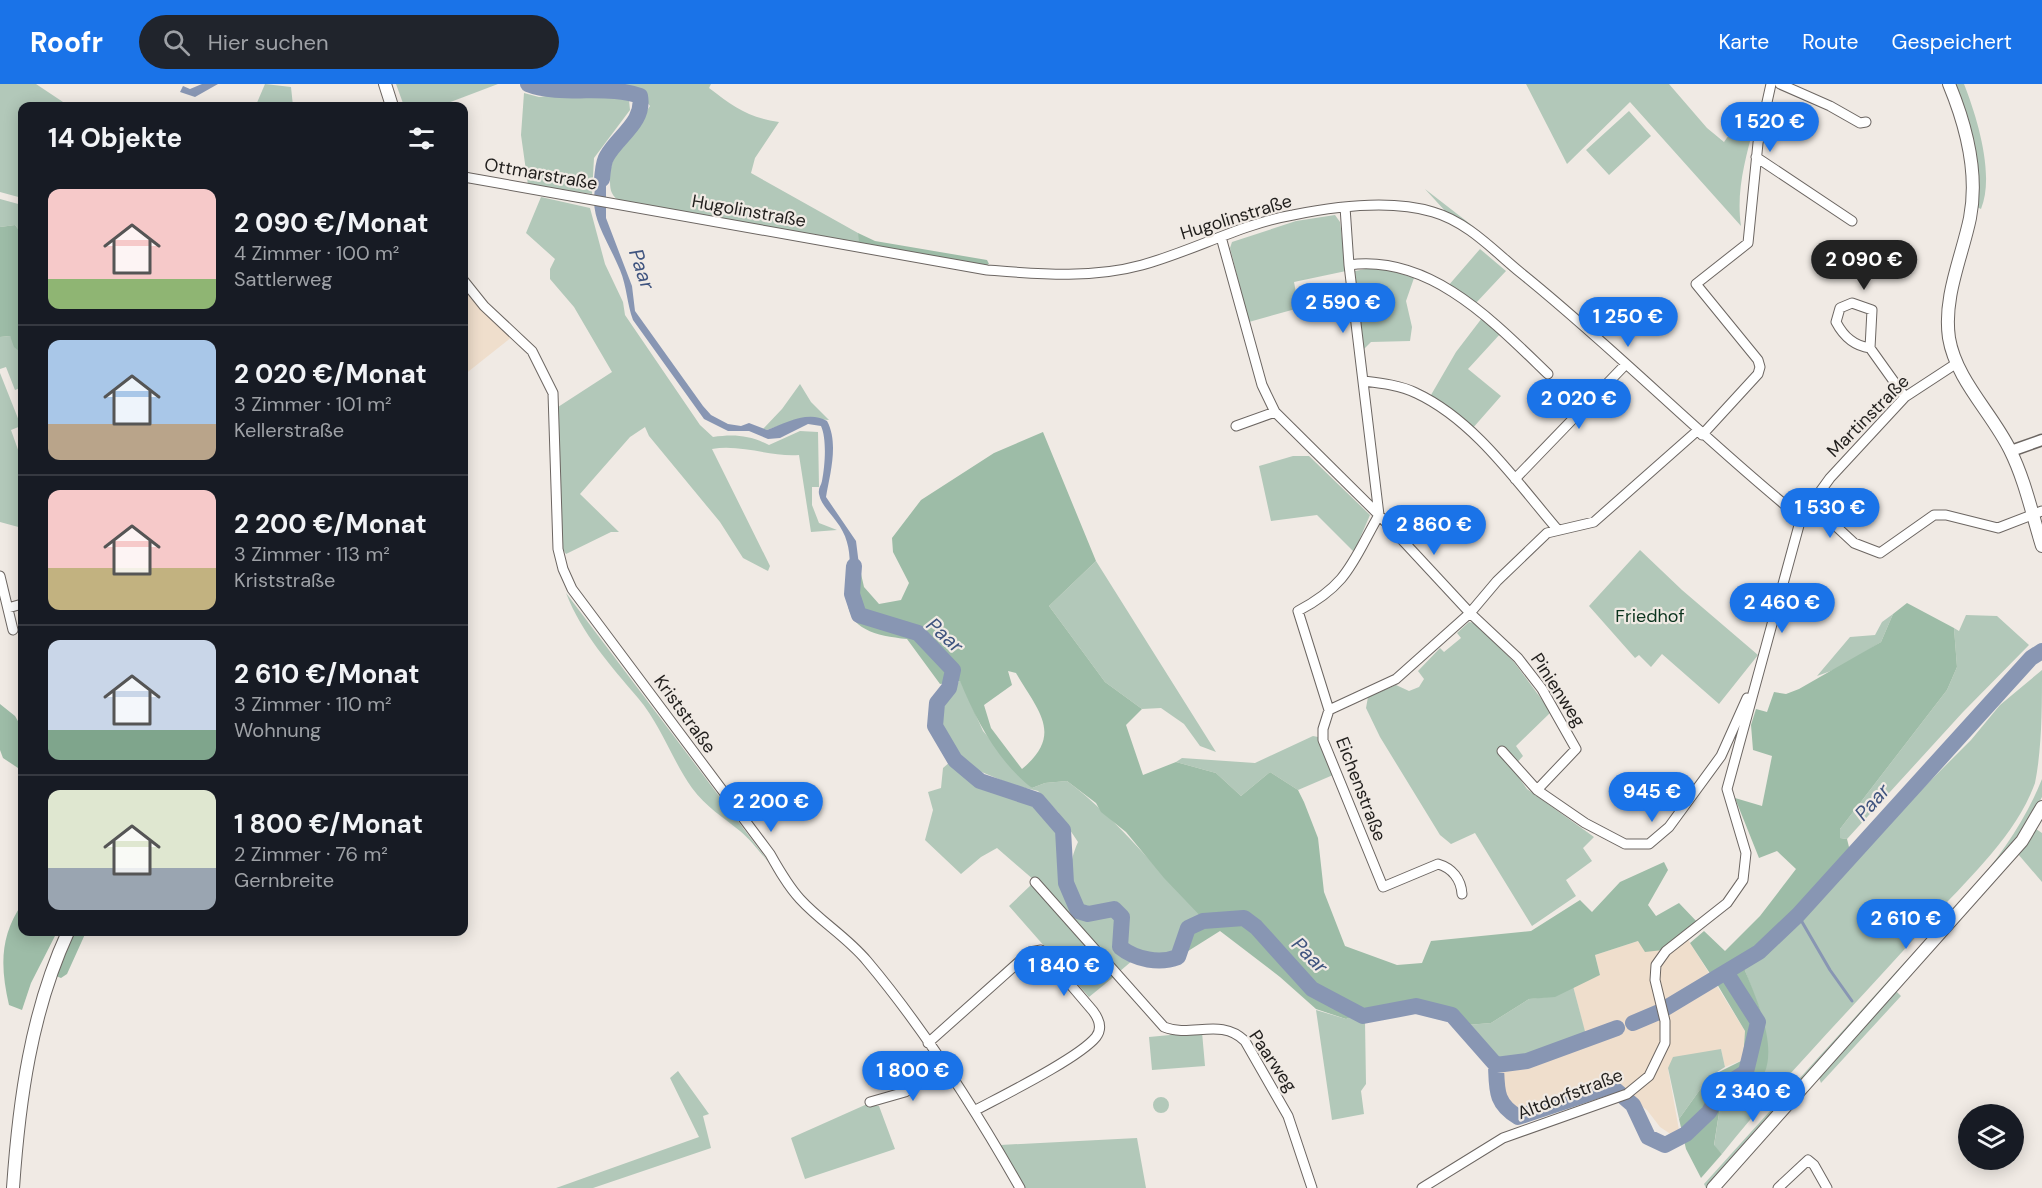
<!DOCTYPE html>
<html lang="de">
<meta charset="utf-8">
<style>
body{margin:0;font-family:"DM Sans",sans-serif;background:#20242c;color:#f1f3f6;height:100vh;display:flex;flex-direction:column;font-size:22px;white-space:nowrap}
*{box-sizing:border-box;margin:0}
p{font-size:20px;color:#9ea1a6}
.icon{flex:none;width:33px;height:33px;fill:none;stroke:currentColor;stroke-width:2;stroke-linecap:round;stroke-linejoin:round}
.map{position:relative;flex:1;overflow:hidden}
.sheet{position:absolute;left:18px;top:18px;width:450px;height:834px;display:flex;flex-direction:column;background:#171b24;border-radius:12px;box-shadow:0 3px 15px #0003}
.sheet>*{flex:none}
.buttons{position:absolute;left:1958px;top:1020px;display:grid;gap:12px}
.buttons a{display:grid;place-items:center;width:66px;height:66px;border-radius:50%;background:#171b24;box-shadow:0 3px 15px #0003;font-size:30px}
.price{position:absolute;translate:-50% -51px;padding:0 14px;border-radius:21px;background:#1a73e8;color:#fff;font-size:20px;line-height:39px;filter:drop-shadow(0 2px 3px #0008)}
.price::after{content:'';position:absolute;left:50%;top:36px;width:18px;height:14px;margin-left:-9px;background:inherit;clip-path:polygon(0 0,100% 0,50% 100%)}
.price.selected{background:#222;color:#fff}
ul{padding:0;list-style:none}
li{display:flex;align-items:center;gap:18px;height:150px;padding:0 30px}
li+li{border-top:2px solid #363941}
li span{display:grid;place-items:center;flex:none;width:168px;height:120px;border-radius:12px;color:#555}
li>.icon{margin-inline-start:auto}
span .icon{width:72px;height:72px;fill:#fffc;stroke-width:1}
li b{font-size:26px}
h2{display:flex;justify-content:space-between;align-items:center;height:72px;padding:0 30px;font-size:26px}
header{display:flex;align-items:center;gap:36px;box-sizing:border-box;height:84px;padding:0 30px;background:#1a73e8;color:#fff}
header strong{font-size:28px}
nav{display:flex;gap:33px;margin-inline-start:auto;font-size:21px}
.search{width:420px;height:54px;background:#20242c;display:flex;align-items:center;gap:15px;box-sizing:border-box;padding:0 21px;border-radius:33px;color:#9ea1a6;font-size:22px}
.map>svg:first-child{display:block}
.commercial{fill:#efdecc}
.green{fill:#b2c8b9}
.forest{fill:#9dbca7;fill-rule:evenodd}
.water{fill:#8896b3}
.lines{fill:none;stroke-linecap:round;stroke-linejoin:round}
.stream{stroke:#8896b3;stroke-width:3}
.river{stroke:#8896b3;stroke-width:16}
.minor-casing{stroke:#6c6662;stroke-width:11}
.tertiary-casing{stroke:#6c6662;stroke-width:13}
.secondary-casing{stroke:#6c6662;stroke-width:14}
.minor{stroke:#fff;stroke-width:9}
.tertiary{stroke:#fff;stroke-width:10}
.secondary{stroke:#fff;stroke-width:12}
.labels{text-anchor:middle;stroke-width:4.5;stroke-linejoin:round;paint-order:stroke}
.street-label{font-size:18px;fill:#201e1c;stroke:#f0eae4}
.park-label{font-size:18px;fill:#0c341e;stroke:#f0eae4}
.water-label{font-size:20px;font-style:italic;fill:#3f547f;stroke:#f0eae4}
</style>
<header>
<strong>Roofr</strong>
<div class="search"><svg class="icon" aria-label="search" viewBox="0 0 24 24"><circle cx="10" cy="10" r="6"/><path d="M15 15l6 6"/></svg>Hier suchen</div>
<nav><a>Karte</a><a>Route</a><a>Gespeichert</a></nav>
</header>
<div class="map">
<svg width="2042" height="1104" viewBox="0 0 2042 1104">
<rect width="100%" height="100%" fill="#f0eae4"/>
<path class="commercial" d="M 464,203 L 513,252 L 464,291 Z
M 1684,849 L 1745,947 L 1743,976 L 1725,983 L 1721,965 L 1668,985 L 1681,1057 L 1660,1043 L 1647,1026 L 1633,1016 L 1603,1000 L 1519,1029 L 1504,1011 L 1501,987 L 1588,961 L 1573,902 L 1600,891 L 1595,871 L 1638,857 Z"/>
<path class="green" d="M 0,0 L 36,0 L 69,22 L 22,22 L 22,114 L 0,108 Z
M 265,0 L 291,3 L 293,22 L 256,21 Z
M 396,0 L 498,0 L 440,22 L 404,22 Z
M 598,0 L 711,0 L 709,4 C 734,23 747,33 779,38 L 755,74 L 751,89 L 858,149 L 860,153 L 859,157 L 852,158 L 618,116 C 610,110 610,104 610,95 C 610,63 634,47 650,22 C 634,0 622,3 598,0 Z
M 1526,0 L 1669,0 L 1707,44 L 1724,58 L 1743,31 L 1754,42 C 1745,76 1736,108 1741,142 L 1630,18 L 1567,80 Z
M 1954,0 L 1964,0 C 1977,33 1995,91 1981,125 L 1977,123 Z
M 578,8 L 618,11 L 629,16 L 630,26 L 594,74 L 592,110 L 528,101 L 521,51 L 524,9 L 539,13 Z
M 1629,27 L 1651,52 L 1609,91 L 1586,66 Z
M 1425,105 L 1474,143 L 1447,129 Z
M 541,113 L 590,124 L 605,180 L 623,218 L 625,231 L 700,341 L 713,353 C 734,350 749,351 769,361 L 800,347 L 818,348 L 819,403 L 812,403 L 812,421 L 819,439 L 837,446 L 811,448 L 799,371 C 770,373 741,360 712,365 L 770,482 L 768,487 L 743,474 L 720,438 L 649,352 L 645,343 L 630,353 L 580,410 L 619,448 L 611,448 L 566,470 L 562,464 L 558,323 L 612,288 L 574,223 L 550,195 L 550,185 L 555,175 L 526,149 Z
M 0,115 L 22,121 L 22,150 L 15,141 L 0,143 Z
M 1335,131 L 1340,138 L 1346,187 L 1294,198 L 1299,224 L 1249,238 L 1230,164 L 1232,158 L 1296,137 Z
M 1480,165 L 1506,187 L 1475,220 L 1448,202 Z
M 1371,184 L 1389,186 L 1414,194 L 1406,217 L 1412,243 L 1410,257 L 1371,258 L 1363,266 L 1355,187 Z
M 1482,234 L 1501,249 L 1468,285 L 1501,312 L 1472,345 L 1431,311 L 1456,268 Z
M 10,252 L 19,267 L 22,266 L 22,303 L 15,306 L 6,283 L 0,285 L 0,253 Z
M 0,289 L 21,342 L 11,346 L 22,377 L 22,444 L 0,438 Z
M 800,300 L 811,318 L 829,336 L 801,334 L 767,346 L 763,345 L 782,325 Z
M 1293,372 L 1309,372 L 1370,431 L 1354,468 L 1317,431 L 1271,437 L 1259,382 Z
M 1640,466 L 1682,506 L 1758,571 L 1719,620 L 1662,570 L 1651,583 L 1639,571 L 1635,574 L 1589,522 Z
M 1096,477 L 1216,668 L 1200,662 L 1184,640 L 1161,624 L 1142,625 L 1105,598 L 1049,522 Z
M 566,509 L 771,781 C 761,770 751,756 740,747 C 723,733 706,723 692,704 C 672,676 661,641 638,614 C 610,581 582,550 566,509 Z
M 1893,530 L 1881,558 L 1839,584 L 1817,592 L 1850,553 L 1875,551 L 1882,538 Z
M 1966,531 L 1997,532 L 2029,561 L 1963,628 L 1847,755 L 1840,754 L 1840,745 L 1947,606 L 1957,583 L 1954,544 L 1959,547 Z
M 1469,538 L 1475,539 L 1514,578 L 1551,628 L 1516,662 L 1523,672 L 1512,684 L 1527,705 L 1594,753 L 1583,764 L 1592,777 L 1566,796 L 1576,812 L 1532,842 L 1475,749 L 1451,760 L 1440,751 L 1380,653 L 1366,624 L 1368,613 L 1396,601 L 1409,607 L 1419,603 L 1424,595 L 1418,587 L 1440,564 L 1444,568 L 1461,554 L 1457,549 Z
M 2042,586 C 2042,623 2042,664 2035,699 C 2017,749 1972,791 1937,829 C 1866,910 1789,986 1722,1070 L 1714,1062 L 1721,1016 L 1731,1011 L 1761,929 L 1744,884 L 1772,866 L 1876,751 L 1971,656 L 2000,621 Z
M 960,596 L 983,647 L 1032,704 L 1045,699 L 1067,697 C 1118,735 1156,787 1203,831 L 1186,837 L 1175,863 L 1169,871 L 1151,871 L 1125,863 L 1128,830 C 1112,807 1101,827 1081,822 C 1071,796 1066,785 1078,758 L 1058,728 L 1038,707 L 1013,701 L 972,684 L 958,674 L 939,639 L 940,624 Z
M 1313,652 L 1318,653 L 1333,691 L 1298,706 L 1270,688 L 1241,712 L 1216,689 L 1176,678 L 1182,674 L 1255,679 Z
M 950,678 L 978,699 L 1033,718 L 1056,749 L 1062,765 L 1059,788 L 1074,826 L 1085,833 L 1113,829 L 1119,838 C 1115,861 1113,863 1133,876 L 1119,888 L 1034,796 L 997,764 L 981,773 L 961,790 L 925,756 L 933,726 L 928,708 L 941,704 L 943,684 Z
M 2042,695 L 2042,713 L 2022,749 L 1706,1104 L 1704,1100 C 1767,1030 1831,960 1894,890 C 1949,831 2012,771 2042,695 Z
M 2036,745 L 2042,749 L 2042,798 L 2018,770 Z
M 1032,800 L 1116,891 L 1089,913 L 1009,822 Z
M 1573,902 L 1586,951 L 1502,979 L 1467,941 L 1491,939 L 1529,915 L 1555,912 Z
M 1894,905 L 1901,912 L 1821,999 L 1818,991 Z
M 1316,926 L 1346,935 L 1356,931 L 1365,937 L 1366,1000 L 1361,1007 L 1364,1030 L 1332,1036 Z
M 1202,948 L 1205,982 L 1152,986 L 1149,953 Z
M 1721,965 L 1725,983 L 1709,993 L 1679,1035 L 1668,984 L 1673,973 Z
M 678,987 L 709,1030 L 703,1032 L 711,1064 L 593,1104 L 556,1104 L 699,1053 L 670,994 Z
M1153 1021a8 8 0 1 1 16 0a8 8 0 1 1-16 0Z
M 865,1021 L 879,1022 L 895,1065 L 805,1095 L 791,1054 Z
M 1137,1054 L 1146,1104 L 1023,1104 L 1000,1061 Z"/>
<path class="forest" d="M 15,141 L 22,150 L 22,266 L 19,267 L 14,263 L 10,252 L 0,253 L 0,143 Z
M 858,149 L 875,157 L 987,176 L 989,180 L 984,182 L 852,158 L 859,157 Z
M 1043,348 L 1096,477 L 1049,522 L 1105,598 L 1142,625 L 1126,641 L 1143,691 L 1176,678 L 1216,689 L 1241,712 L 1270,688 L 1298,706 L 1304,718 L 1318,754 L 1324,808 L 1345,862 L 1397,881 L 1422,879 L 1431,857 L 1531,847 L 1580,816 L 1592,828 L 1620,798 L 1664,778 L 1668,786 L 1648,821 L 1656,832 L 1679,819 L 1699,840 L 1663,866 L 1645,868 L 1638,857 L 1595,871 L 1600,891 L 1555,913 L 1529,915 L 1491,939 L 1467,941 C 1462,937 1456,929 1450,926 C 1419,911 1375,923 1346,935 L 1316,925 L 1280,893 L 1220,847 L 1185,869 C 1187,850 1193,848 1207,839 L 1164,794 L 1126,748 L 1101,728 L 1096,719 L 1067,697 L 1045,699 L 1032,704 C 998,678 976,636 960,597 L 940,600 L 907,555 C 873,551 842,545 848,503 L 856,507 L 859,481 L 864,503 L 879,520 L 901,516 L 909,499 L 893,468 L 892,454 L 921,416 L 994,369 ZM 1008,587 L 1016,589 C 1038,627 1064,650 1022,685 L 991,644 L 984,621 L 1012,601 Z
M 1907,519 L 1954,544 L 1957,583 L 1947,606 L 1840,745 L 1840,754 L 1847,755 L 1851,771 L 1804,824 L 1771,856 L 1713,894 L 1690,859 L 1704,847 L 1725,867 L 1760,832 L 1796,785 L 1777,767 L 1759,774 L 1735,714 L 1762,722 L 1772,672 L 1753,666 L 1751,641 L 1756,625 L 1767,628 L 1774,608 L 1786,610 L 1799,605 L 1881,558 L 1893,530 Z
M 0,620 L 15,632 L 22,644 L 22,702 L 21,686 L 3,674 L 0,666 Z
M 22,820 L 22,848 L 57,848 L 31,899 L 22,926 L 9,921 C 0,882 0,852 22,820 Z
M 72,848 L 86,848 L 67,890 L 61,894 L 56,892 Z
M 1744,884 C 1756,914 1788,981 1751,1005 C 1743,1010 1730,1012 1721,1016 L 1714,1061 L 1722,1070 L 1701,1094 L 1686,1065 L 1679,1035 L 1709,993 L 1743,976 L 1745,947 L 1717,900 Z"/>
<path class="water" d="M 202,0 L 218,0 L 195,13 L 180,8 L 183,2 L 190,5 Z
M 606,73 L 606,134 L 632,202 L 635,227 L 703,322 L 711,331 L 728,340 L 741,342 L 749,339 L 767,346 C 786,339 808,326 827,337 C 839,359 830,390 826,413 L 856,457 L 859,481 L 856,507 L 848,503 C 851,479 852,457 836,437 C 830,428 821,421 819,410 C 818,404 821,402 822,397 C 825,382 827,355 821,342 L 808,340 L 780,354 L 768,355 L 749,347 L 728,347 L 704,335 L 633,236 C 627,220 627,203 620,186 C 600,139 581,126 606,73 Z"/>
<g class="lines">
<path class="stream" d="M 1798,831 L 1830,886 L 1852,917"/>
<path class="river" d="M 528,0 C 560,13 610,0 640,12 C 645,38 618,52 607,72 C 603,78 603,88 602,95
M 854,482 L 852,510 L 859,531 L 918,549 L 953,586 L 949,604 L 937,619 L 935,642 L 955,676 L 980,697 L 1037,716 L 1063,746 L 1066,799 L 1078,827 L 1088,830 L 1114,825 L 1122,833 L 1120,863 C 1136,876 1160,880 1178,873 L 1188,844 L 1203,837 L 1244,834 L 1256,843 L 1312,905 L 1363,932 L 1416,922 L 1452,931 L 1496,981 L 1527,977 L 1617,944
M 1633,939 L 1659,928 L 1759,868 L 1798,831 L 2031,574 L 2042,567
M 1496,981 C 1497,1006 1495,1019 1518,1033 L 1611,1002 L 1633,1021 L 1648,1053 L 1665,1061 L 1686,1050 L 1709,1028 L 1722,1003 L 1746,988 L 1758,938 L 1726,888"/>
<defs>
<path id="minor" d="M 1780,0 L 1830,22 L 1860,39 L 1866,38
M 1756,73 L 1852,137
M 464,93 L 987,186 C 1039,190 1091,195 1142,181 C 1193,167 1241,140 1293,131 C 1337,122 1390,115 1433,128 C 1468,138 1494,167 1521,189 C 1618,267 1704,356 1801,434
M 1221,153 L 1262,301 L 1275,328 L 1379,431 L 1470,529 L 1518,574 L 1542,605 L 1576,665 L 1537,706
M 1349,181 C 1430,170 1494,238 1548,290
M 464,197 L 484,222 L 532,267 L 553,309 L 558,465 L 563,485 L 572,505 L 770,770 C 779,786 788,802 800,815 C 821,838 847,853 867,877 C 926,947 975,1025 1020,1104
M 1870,264 C 1854,262 1844,253 1836,238 L 1840,224 L 1852,219 L 1872,226 L 1870,264 L 1905,313
M 1363,297 C 1380,299 1400,301 1416,309 C 1474,336 1516,397 1557,445
M 1236,342 L 1275,328
M 1702,351 L 1758,290 L 1760,283 L 1758,276 L 1696,200 L 1748,159 L 1758,59 L 1771,0
M 1515,395 L 1626,280
M 1811,419 L 1854,459 L 1880,469 L 1934,431 L 1946,431 L 1998,444 L 2042,427
M 0,492 L 13,546
M 8,524 L 22,520
M 1329,626 L 1298,527 C 1349,500 1352,478 1379,431 L 1349,181 L 1345,123
M 1502,667 L 1537,706 L 1585,739 L 1625,760 L 1649,760 L 1669,743 L 1721,672 L 1747,614
M 1035,798 L 1164,943 C 1191,954 1221,933 1245,957 L 1288,1032 L 1312,1104
M 1462,810 C 1461,795 1452,784 1438,780 L 1383,803 L 1323,656 L 1323,645 L 1329,626 L 1396,595 L 1470,529 L 1497,497 L 1547,449 L 1594,438 L 1697,347
M 928,959 L 1030,868 L 1041,866 L 1093,927 C 1099,935 1103,944 1096,953 C 1079,974 1002,1012 976,1026
M 870,1018 L 905,1008 L 946,984
M 1422,1104 L 1503,1054 L 1627,1010 L 1649,992 L 1665,959 L 1665,937 L 1655,896 L 1656,881 L 1666,867 L 1727,819 L 1743,796 L 1746,769 L 1727,705 L 1801,434 L 1830,394 L 1905,313 L 1957,279
M 1778,1104 L 1808,1076 L 1814,1081 L 1827,1104"/>
<path id="tertiary" d="M 2011,367 L 2042,356"/>
<path id="secondary" d="M 385,0 L 392,22
M 1949,0 C 1966,41 1979,88 1970,134 C 1962,173 1943,213 1949,254 C 1956,296 1992,329 2010,366 C 2025,396 2032,430 2042,462
M 13,1104 C 19,1017 31,928 68,848
M 1713,1104 L 2022,757 L 2042,723"/>
</defs>
<use href="#minor" class="minor-casing"/>
<use href="#tertiary" class="tertiary-casing"/>
<use href="#secondary" class="secondary-casing"/>
<use href="#minor" class="minor"/>
<use href="#tertiary" class="tertiary"/>
<use href="#secondary" class="secondary"/>
</g>
<g class="labels">
<g class="street-label">
<text transform="translate(541 90) rotate(10)" y="6">Ottmarstraße</text>
<text transform="translate(749 127) rotate(10)" y="6">Hugolinstraße</text>
<text transform="translate(1236 133) rotate(-17)" y="6">Hugolinstraße</text>
<text transform="translate(1868 332) rotate(-45)" y="6">Martinstraße</text>
<text transform="translate(1558 606) rotate(57)" y="6">Pinienweg</text>
<text transform="translate(685 630) rotate(54)" y="6">Kriststraße</text>
<text transform="translate(1361 705) rotate(69)" y="6">Eichenstraße</text>
<text transform="translate(1273 977) rotate(56)" y="6">Paarweg</text>
<text transform="translate(1570 1010) rotate(-21)" y="6">Altdorfstraße</text>
</g>
<g class="park-label">
<text x="1650" y="538">Friedhof</text>
</g>
<g class="water-label">
<text transform="translate(642 185) rotate(71)" y="7">Paar</text>
<text transform="translate(945 551) rotate(42)" y="7">Paar</text>
<text transform="translate(1872 718) rotate(-48)" y="7">Paar</text>
<text transform="translate(1310 871) rotate(45)" y="7">Paar</text>
</g>
</g>
</svg>
<div class="buttons">
<a><svg class="icon" aria-label="layers" viewBox="0 0 24 24"><path d="M12 4l9 5-9 5-9-5zM3 14l9 5 9-5"/></svg></a>
</div>
<b class="price" style="left:1770px;top:69px">1 520 €</b>
<b class="price selected" style="left:1864px;top:207px">2 090 €</b>
<b class="price" style="left:1343px;top:250px">2 590 €</b>
<b class="price" style="left:1628px;top:264px">1 250 €</b>
<b class="price" style="left:1579px;top:346px">2 020 €</b>
<b class="price" style="left:1830px;top:455px">1 530 €</b>
<b class="price" style="left:1434px;top:472px">2 860 €</b>
<b class="price" style="left:1782px;top:550px">2 460 €</b>
<b class="price" style="left:1652px;top:739px">945 €</b>
<b class="price" style="left:771px;top:749px">2 200 €</b>
<b class="price" style="left:1906px;top:866px">2 610 €</b>
<b class="price" style="left:1064px;top:913px">1 840 €</b>
<b class="price" style="left:913px;top:1018px">1 800 €</b>
<b class="price" style="left:1753px;top:1039px">2 340 €</b>
<section class="sheet">
<h2>14 Objekte<svg class="icon" aria-label="filters" viewBox="0 0 24 24"><path d="M4 7h16M4 17h16"/><circle cx="9" cy="7" r="2"/><circle cx="15" cy="17" r="2"/></svg></h2>
<ul>
<li><span style="background:linear-gradient(#f6c9c9 75%,#8fb573 0)"><svg class="icon" aria-label="home" viewBox="0 0 24 24"><path d="M3 11l9-7 9 7M6 9v11h12V9"/></svg></span><div><b>2 090 €/Monat</b><p>4 Zimmer · 100 m²</p><p>Sattlerweg</p></div></li>
<li><span style="background:linear-gradient(#a9c7e8 70%,#b9a48a 0)"><svg class="icon" aria-label="home" viewBox="0 0 24 24"><path d="M3 11l9-7 9 7M6 9v11h12V9"/></svg></span><div><b>2 020 €/Monat</b><p>3 Zimmer · 101 m²</p><p>Kellerstraße</p></div></li>
<li><span style="background:linear-gradient(#f6c9c9 65%,#c2b280 0)"><svg class="icon" aria-label="home" viewBox="0 0 24 24"><path d="M3 11l9-7 9 7M6 9v11h12V9"/></svg></span><div><b>2 200 €/Monat</b><p>3 Zimmer · 113 m²</p><p>Kriststraße</p></div></li>
<li><span style="background:linear-gradient(#c9d6e8 75%,#7fa58c 0)"><svg class="icon" aria-label="home" viewBox="0 0 24 24"><path d="M3 11l9-7 9 7M6 9v11h12V9"/></svg></span><div><b>2 610 €/Monat</b><p>3 Zimmer · 110 m²</p><p>Wohnung</p></div></li>
<li><span style="background:linear-gradient(#dfe7d0 65%,#9aa5b1 0)"><svg class="icon" aria-label="home" viewBox="0 0 24 24"><path d="M3 11l9-7 9 7M6 9v11h12V9"/></svg></span><div><b>1 800 €/Monat</b><p>2 Zimmer · 76 m²</p><p>Gernbreite</p></div></li>
</ul>
</section>
</div>
